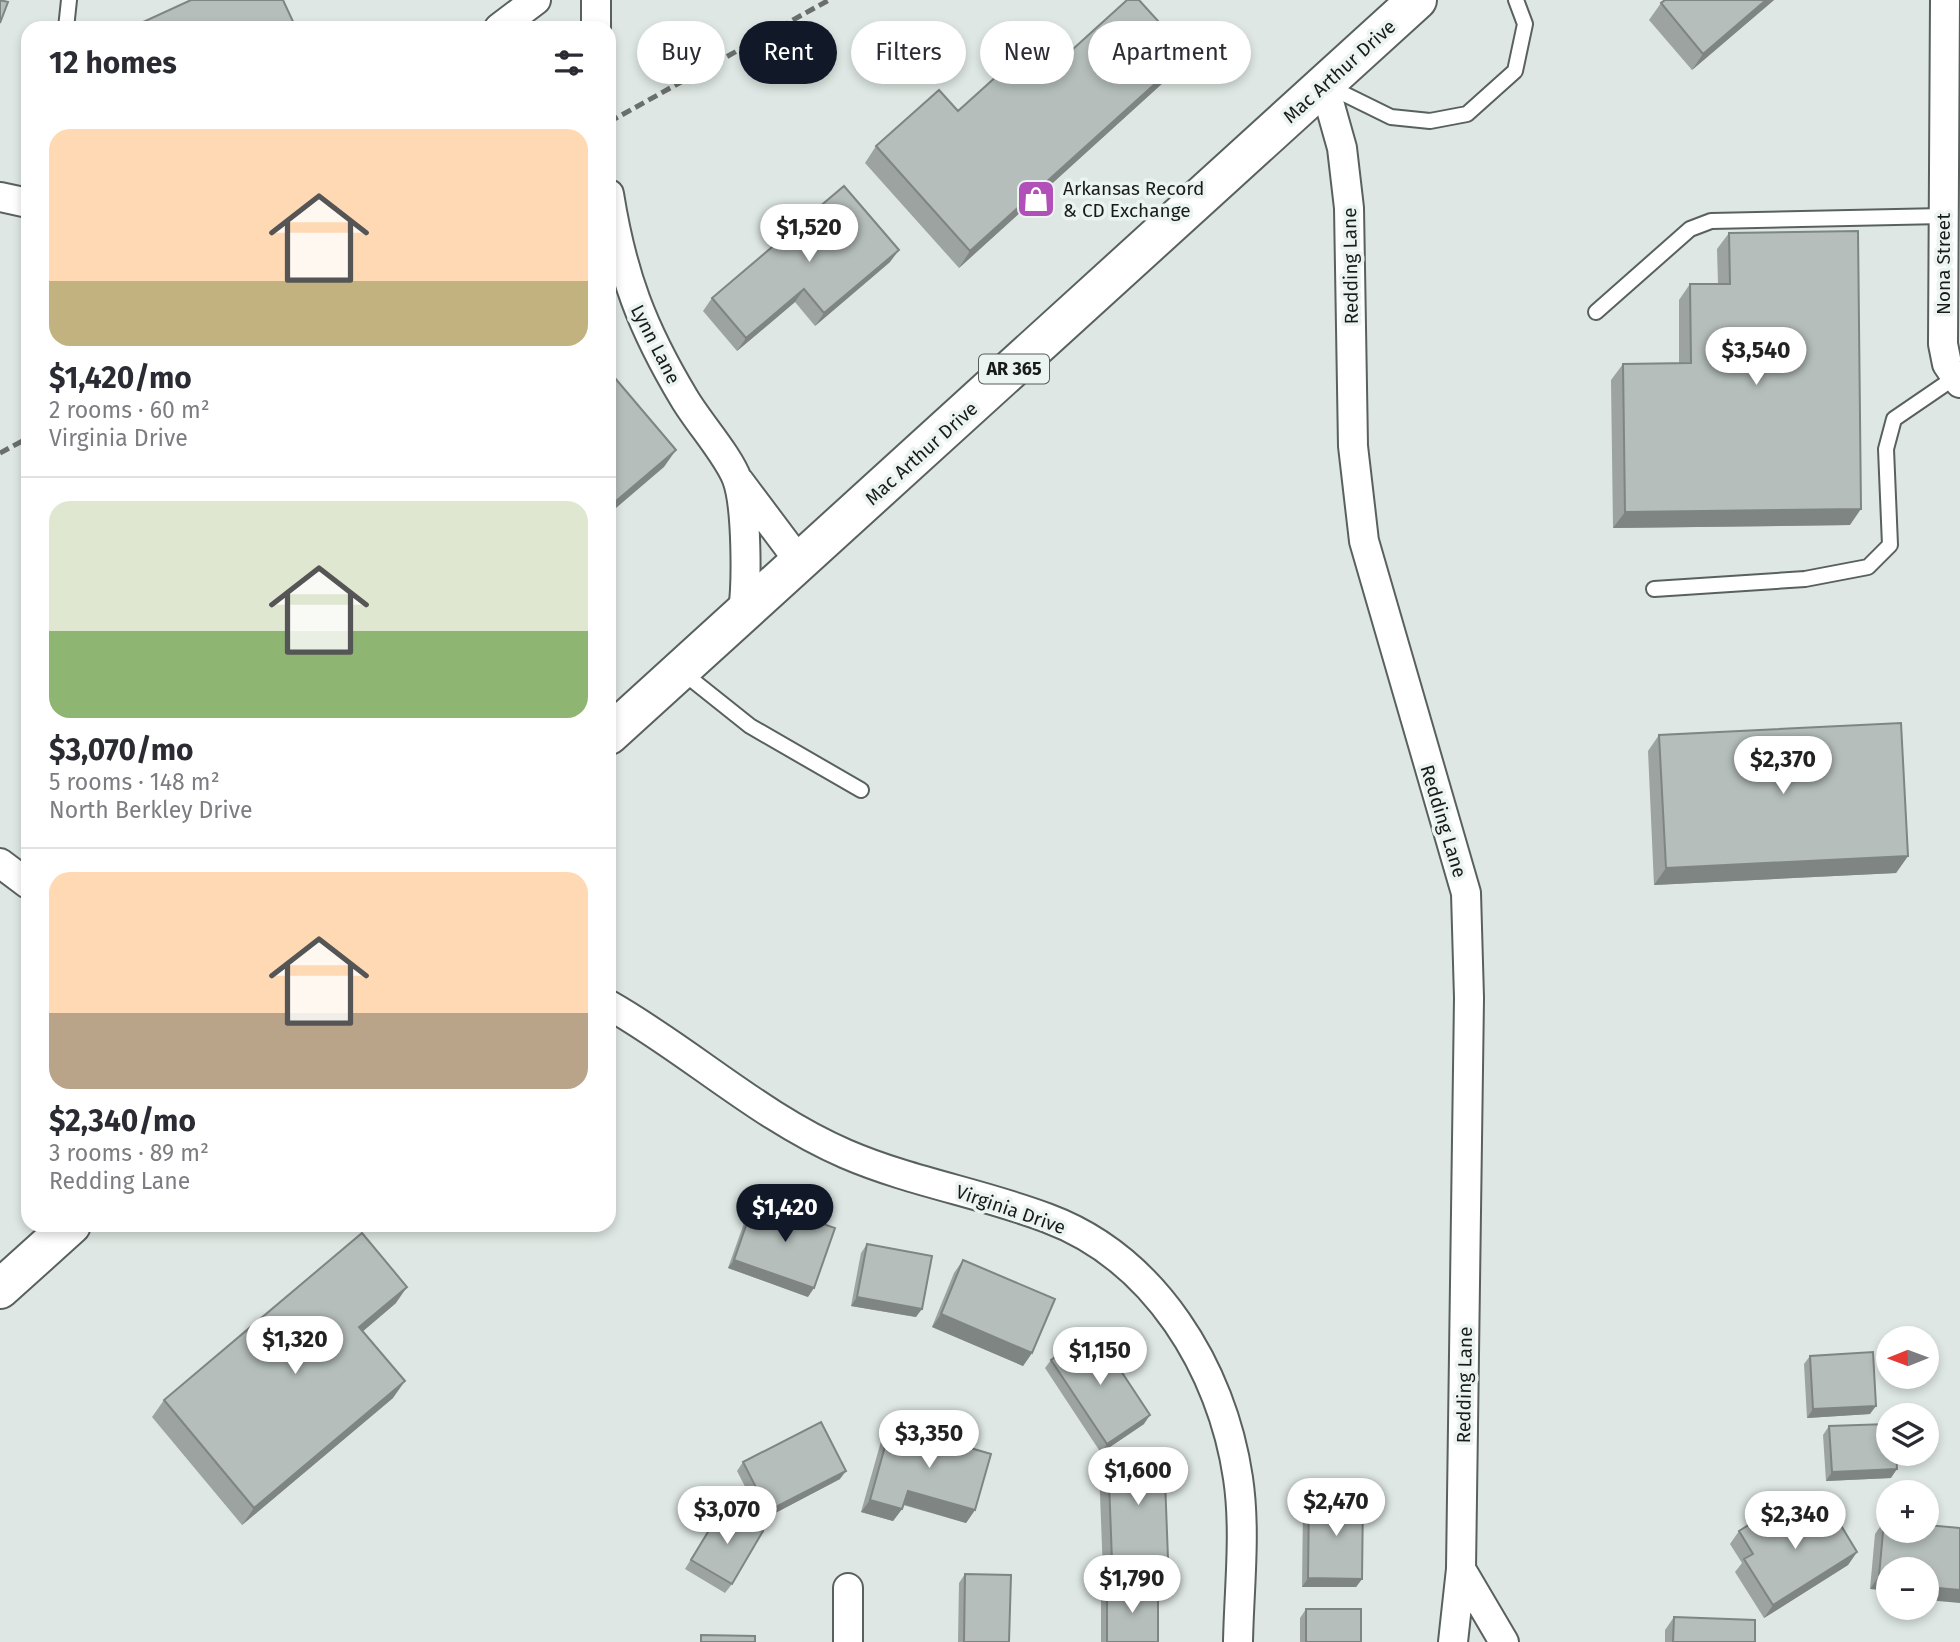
<!DOCTYPE html>
<meta charset="utf-8">
<style>
body{margin:0;font-family:"Fira Sans",sans-serif;background:#f2f2f3;color:#2b2b33;height:100vh;display:flex;flex-direction:column;font-size:26px;white-space:nowrap}
*{box-sizing:border-box;margin:0}
p{font-size:23px;color:#7c7c81}
.icon{flex:none;width:38px;height:38px;fill:none;stroke:currentColor;stroke-width:2;stroke-linecap:round;stroke-linejoin:round}
.map{position:relative;flex:1;overflow:hidden}
.side{position:absolute;left:21px;top:21px;width:595px;height:1211px;display:flex;flex-direction:column;background:#fff;border-radius:21px;box-shadow:0 4px 10px #0003}
.side>*{flex:none}
.banner{position:absolute;left:637px;top:21px;width:665px;height:63px;display:flex;gap:14px}
.needle{width:46px;rotate:269deg}
.controls{position:absolute;left:1876px;top:1326px;display:grid;gap:14px}
.controls a{display:grid;place-items:center;width:63px;height:63px;border-radius:50%;background:#fff;box-shadow:0 4px 10px #0003;font-size:35px}
.price{position:absolute;translate:-50% -60px;padding:0 16px;border-radius:24px;background:#fff;color:#222;font-size:23px;line-height:46px;filter:drop-shadow(0 2px 4px #0008)}
.price::after{content:'';position:absolute;left:50%;top:42px;width:21px;height:16px;margin-left:-10px;background:inherit;clip-path:polygon(0 0,100% 0,50% 100%)}
.price.current{background:#111827;color:#fff}
ul{padding:0;list-style:none}
li{display:grid;align-content:center;gap:14px;height:371px;padding:0 28px}
li+li{border-top:2px solid #e1e1e2}
li span{display:grid;place-items:center;height:217px;border-radius:21px;color:#555}
li>.icon{margin-inline-start:auto}
span .icon{width:126px;height:126px;fill:#fffc;stroke-width:1}
li b{font-size:30px}
h2{display:flex;justify-content:space-between;align-items:center;height:84px;padding:0 28px;font-size:30px}
.chip{padding:0 24px;border-radius:32px;background:#fff;box-shadow:0 4px 10px #0003;font-size:24px;line-height:63px}
.chip.current{background:#111827;color:#fff}
.map>svg:first-child{display:block}
.lines{fill:none;stroke-linecap:round;stroke-linejoin:round}
.lane-casing{stroke:#59615e;stroke-width:18}
.street-casing{stroke:#59615e;stroke-width:32}
.primary-casing{stroke:#59615e;stroke-width:42}
.lane{stroke:#fff;stroke-width:14}
.street{stroke:#fff;stroke-width:28}
.primary{stroke:#fff;stroke-width:38}
.rail{stroke:#6a6f6d;stroke-width:5;stroke-dasharray:10 5;stroke-linecap:butt}
.wall{fill:#9ca3a0}
.shaded-wall{fill:#7f8582}
.building{fill:#b5beba;stroke:#7f8582;stroke-width:2}
.labels{text-anchor:middle;stroke-width:7;stroke-linejoin:round;paint-order:stroke}
.shield{fill:#ebf4f0;stroke:#575c5a;stroke-width:2}
.shield-label{font-size:18px;font-weight:bold;fill:#181b1a}
.street-label{font-size:19px;fill:#181b1a;stroke:#ebf4f0}
.poi-label{font-size:19px;fill:#181b1a;stroke:#ebf4f0;text-anchor:start}
</style>
<div class="map">
<svg width="1960" height="1642" viewBox="0 0 1960 1642">
<rect width="100%" height="100%" fill="#dee7e3"/>
<g class="lines">
<defs>
<path id="lane" d="M 66,28 L 69,0
M 1328,86 L 1391,117 L 1430,121 L 1467,114 L 1515,71 L 1525,24 L 1516,0
M 1596,312 L 1690,229 L 1711,221 L 1943,216
M 1654,589 L 1805,579 L 1868,567 L 1890,545 L 1886,449 L 1894,419 L 1954,378
M 681,671 L 750,726 L 861,790"/>
<path id="street" d="M 596,0 L 596,28
M 1945,0 L 1943,344 L 1947,364 L 1960,383
M 499,28 L 536,0
M 1324,84 L 1342,148 L 1349,208 L 1353,446 L 1364,541 L 1466,893 L 1469,998 L 1461,1569 L 1504,1642
M 609,194 C 622,275 642,328 684,398 C 698,422 728,455 737,479 C 747,506 747,583 743,612
M 0,197 L 28,203
M 739,481 L 799,561
M 0,863 L 28,884
M 609,1005 C 690,1051 760,1117 846,1154 C 911,1182 981,1193 1047,1218 C 1155,1258 1222,1369 1238,1478 C 1246,1531 1239,1589 1238,1642
M 848,1588 L 848,1642
M 1453,1642 L 1461,1569"/>
<path id="primary" d="M 609,735 L 1417,0
M 0,1289 L 71,1225"/>
</defs>
<use href="#lane" class="lane-casing"/>
<use href="#street" class="street-casing"/>
<use href="#primary" class="primary-casing"/>
<use href="#lane" class="lane"/>
<use href="#street" class="street"/>
<use href="#primary" class="primary"/>
<path class="rail" d="M 609,122 L 829,0
M 0,453 L 28,438"/>
</g>
<path class="wall" d="M 1665,0 L 1774,0 L 1692,70 L 1649,20 L 1661,3 Z
M 1188,54 L 1176,71 L 959,268 L 865,163 L 876,146 L 958,111 L 1062,59 Z
M 1729,233 L 1850,525 L 1613,528 L 1611,380 L 1623,364 L 1679,363 L 1679,300 L 1690,284 L 1718,284 L 1717,249 Z
M 890,262 L 815,326 L 795,302 L 737,351 L 703,311 L 712,298 Z
M 1659,735 L 1908,856 L 1896,873 L 1654,885 L 1648,751 Z
M 755,1200 L 808,1297 L 728,1268 L 749,1209 Z
M 867,1244 L 916,1317 L 851,1306 L 861,1253 Z
M 963,1260 L 1032,1353 L 1023,1366 L 932,1327 L 954,1273 Z
M 396,1303 L 363,1331 L 393,1398 L 242,1525 L 152,1417 L 164,1400 Z
M 1810,1356 L 1870,1414 L 1807,1418 L 1804,1364 Z
M 1051,1360 L 1144,1424 L 1101,1453 L 1045,1368 Z
M 891,1425 L 975,1510 L 966,1523 L 903,1505 L 902,1509 L 893,1521 L 861,1512 L 882,1438 Z
M 1829,1426 L 1891,1478 L 1826,1481 L 1823,1435 Z
M 1108,1455 L 1159,1571 L 1103,1573 L 1099,1468 Z
M 743,1462 L 840,1479 L 762,1520 L 737,1471 Z
M 1309,1497 L 1362,1579 L 1356,1587 L 1302,1587 L 1303,1506 Z
M 723,1507 L 732,1584 L 725,1593 L 685,1569 Z
M 1884,1521 L 1888,1570 L 1870,1589 L 1875,1534 Z
M 1787,1530 L 1857,1552 L 1848,1565 L 1764,1618 L 1735,1572 L 1742,1563 L 1730,1544 L 1739,1531 Z
M 965,1574 L 1009,1642 L 958,1642 L 959,1583 Z
M 1107,1588 L 1158,1642 L 1101,1642 L 1101,1597 Z
M 1306,1609 L 1361,1642 L 1300,1642 L 1300,1618 Z
M 1674,1617 L 1755,1642 L 1665,1642 L 1665,1630 Z"/>
<path class="shaded-wall" d="M 1766,0 L 1774,0 L 1692,70 L 1703,54 Z
M 1188,54 L 1176,71 L 959,268 L 970,251 Z
M 899,250 L 890,262 L 815,326 L 824,313 Z
M 804,289 L 795,302 L 737,351 L 746,338 Z
M 676,450 L 664,467 L 609,514 L 609,507 Z
M 1861,509 L 1850,525 L 1613,528 L 1625,512 Z
M 1908,856 L 1896,873 L 1654,885 L 1666,868 Z
M 734,1260 L 814,1288 L 808,1297 L 728,1268 Z
M 407,1287 L 396,1303 L 348,1344 L 359,1327 Z
M 857,1297 L 922,1309 L 916,1317 L 851,1306 Z
M 941,1314 L 1032,1353 L 1023,1366 L 932,1327 Z
M 405,1381 L 393,1398 L 242,1525 L 254,1508 Z
M 1876,1406 L 1870,1414 L 1807,1418 L 1813,1409 Z
M 1150,1415 L 1144,1424 L 1101,1453 L 1107,1444 Z
M 1897,1469 L 1891,1478 L 1826,1481 L 1832,1472 Z
M 846,1471 L 840,1479 L 762,1520 L 768,1511 Z
M 908,1491 L 975,1510 L 966,1523 L 899,1503 Z
M 870,1500 L 902,1509 L 893,1521 L 861,1512 Z
M 1857,1552 L 1848,1565 L 1764,1618 L 1773,1605 Z
M 1168,1559 L 1159,1571 L 1103,1573 L 1112,1561 Z
M 1879,1576 L 1888,1577 L 1888,1591 L 1870,1589 Z
M 1308,1578 L 1362,1579 L 1356,1587 L 1302,1587 Z
M 1927,1587 L 1960,1590 L 1960,1603 L 1927,1600 Z"/>
<path class="building" d="M 0,0 L 8,2 L 0,23 Z
M 191,0 L 283,0 L 296,28 L 145,28 L 143,22 Z
M 1127,0 L 1139,0 L 1188,54 L 970,251 L 876,146 L 939,90 L 958,111 L 1041,36 L 1062,59 Z
M 1665,0 L 1766,0 L 1703,54 L 1661,3 Z
M 844,186 L 899,250 L 824,313 L 804,289 L 746,338 L 712,298 Z
M 1858,231 L 1861,509 L 1625,512 L 1623,364 L 1691,363 L 1690,284 L 1730,284 L 1729,233 Z
M 609,371 L 676,450 L 609,507 Z
M 1901,723 L 1908,856 L 1666,868 L 1659,735 Z
M 755,1200 L 835,1228 L 814,1288 L 734,1260 Z
M 362,1233 L 407,1287 L 359,1327 L 405,1381 L 254,1508 L 164,1400 Z
M 867,1244 L 932,1256 L 922,1309 L 857,1297 Z
M 963,1260 L 1055,1299 L 1032,1353 L 941,1314 Z
M 1094,1330 L 1150,1415 L 1107,1444 L 1051,1360 Z
M 1873,1352 L 1876,1406 L 1813,1409 L 1810,1356 Z
M 821,1422 L 846,1471 L 768,1511 L 743,1462 Z
M 1888,1424 L 1888,1454 L 1896,1454 L 1897,1469 L 1832,1472 L 1829,1426 Z
M 891,1425 L 991,1454 L 975,1510 L 908,1491 L 902,1509 L 870,1500 Z
M 1164,1453 L 1168,1559 L 1112,1561 L 1108,1455 Z
M 1309,1497 L 1363,1497 L 1362,1579 L 1308,1578 Z
M 1828,1504 L 1857,1552 L 1773,1605 L 1744,1559 L 1753,1554 L 1739,1531 L 1774,1509 L 1787,1530 Z
M 723,1507 L 763,1531 L 732,1584 L 691,1560 Z
M 1884,1521 L 1888,1521 L 1888,1531 L 1927,1531 L 1927,1525 L 1960,1528 L 1960,1590 L 1927,1587 L 1927,1570 L 1888,1570 L 1888,1577 L 1879,1576 Z
M 965,1574 L 1011,1575 L 1009,1642 L 964,1642 Z
M 1107,1588 L 1158,1589 L 1158,1642 L 1107,1642 Z
M 1306,1609 L 1361,1609 L 1361,1642 L 1306,1642 Z
M 1674,1617 L 1755,1620 L 1755,1642 L 1673,1642 Z
M 701,1635 L 755,1636 L 755,1642 L 701,1642 Z"/>
<defs>
<symbol id="shop-square" viewBox="-11 -11 22 22"><rect x="-9" y="-9" width="18" height="18" rx="4" fill="#b050b8" stroke="#ebf4f0"/><path d="M-5-2.5h2.3a2.7 3.5 0 0 1 5.4 0H5L5.5 6h-11ZM-1.5-2.5h3a1.5 2.3 0 0 0-3 0Z" fill="#fff"/></symbol>
</defs>
<g fill-rule="evenodd">
<use href="#shop-square" x="1014" y="177" width="44" height="44"/>
</g>
<g class="labels">
<rect class="shield" x="979" y="354.5" width="70" height="29" rx="5"/>
<g class="shield-label">
<text x="1014" y="375">AR 365</text>
</g>
<g class="street-label">
<text transform="translate(1339 71) rotate(-42)" y="7">Mac Arthur Drive</text>
<text transform="translate(1943 264) rotate(-90)" y="7">Nona Street</text>
<text transform="translate(1350 266) rotate(-91)" y="7">Redding Lane</text>
<text transform="translate(656 344) rotate(63)" y="7">Lynn Lane</text>
<text transform="translate(921 453) rotate(-42)" y="7">Mac Arthur Drive</text>
<text transform="translate(1444 821) rotate(73)" y="7">Redding Lane</text>
<text transform="translate(1011 1209) rotate(19)" y="7">Virginia Drive</text>
<text transform="translate(1464 1385) rotate(-89)" y="7">Redding Lane</text>
</g>
<g class="poi-label">
<text x="1063" y="195">Arkansas Record<tspan x="1063" dy="22">&amp; CD Exchange</tspan></text>
</g>
</g>
</svg>
<div class="controls">
<a><svg class="needle" viewBox="-14 -14 28 28"><path d="M0-13l5 13h-10z" fill="#e53935"/><path d="M0 13l5-13h-10z" fill="#7c7c81"/></svg></a>
<a><svg class="icon" aria-label="layers" viewBox="0 0 24 24"><path d="M12 4l9 5-9 5-9-5zM3 14l9 5 9-5"/></svg></a>
<a>+</a>
<a>−</a>
</div>
<b class="price" style="left:809px;top:264px">$1,520</b>
<b class="price" style="left:1756px;top:387px">$3,540</b>
<b class="price" style="left:1783px;top:796px">$2,370</b>
<b class="price current" style="left:785px;top:1244px">$1,420</b>
<b class="price" style="left:295px;top:1376px">$1,320</b>
<b class="price" style="left:1100px;top:1387px">$1,150</b>
<b class="price" style="left:929px;top:1470px">$3,350</b>
<b class="price" style="left:1138px;top:1507px">$1,600</b>
<b class="price" style="left:1336px;top:1538px">$2,470</b>
<b class="price" style="left:727px;top:1546px">$3,070</b>
<b class="price" style="left:1795px;top:1551px">$2,340</b>
<b class="price" style="left:1132px;top:1615px">$1,790</b>
<div class="banner">
<a class="chip">Buy</a>
<a class="chip current">Rent</a>
<a class="chip">Filters</a>
<a class="chip">New</a>
<a class="chip">Apartment</a>
</div>
<section class="side">
<h2>12 homes<svg class="icon" aria-label="filters" viewBox="0 0 24 24"><path d="M4 7h16M4 17h16"/><circle cx="9" cy="7" r="2"/><circle cx="15" cy="17" r="2"/></svg></h2>
<ul>
<li><span style="background:linear-gradient(#ffd9b3 70%,#c2b280 0)"><svg class="icon" aria-label="home" viewBox="0 0 24 24"><path d="M3 11l9-7 9 7M6 9v11h12V9"/></svg></span><div><b>$1,420/mo</b><p>2 rooms · 60 m²</p><p>Virginia Drive</p></div></li>
<li><span style="background:linear-gradient(#dfe7d0 60%,#8fb573 0)"><svg class="icon" aria-label="home" viewBox="0 0 24 24"><path d="M3 11l9-7 9 7M6 9v11h12V9"/></svg></span><div><b>$3,070/mo</b><p>5 rooms · 148 m²</p><p>North Berkley Drive</p></div></li>
<li><span style="background:linear-gradient(#ffd9b3 65%,#b9a48a 0)"><svg class="icon" aria-label="home" viewBox="0 0 24 24"><path d="M3 11l9-7 9 7M6 9v11h12V9"/></svg></span><div><b>$2,340/mo</b><p>3 rooms · 89 m²</p><p>Redding Lane</p></div></li>
</ul>
</section>
</div>
